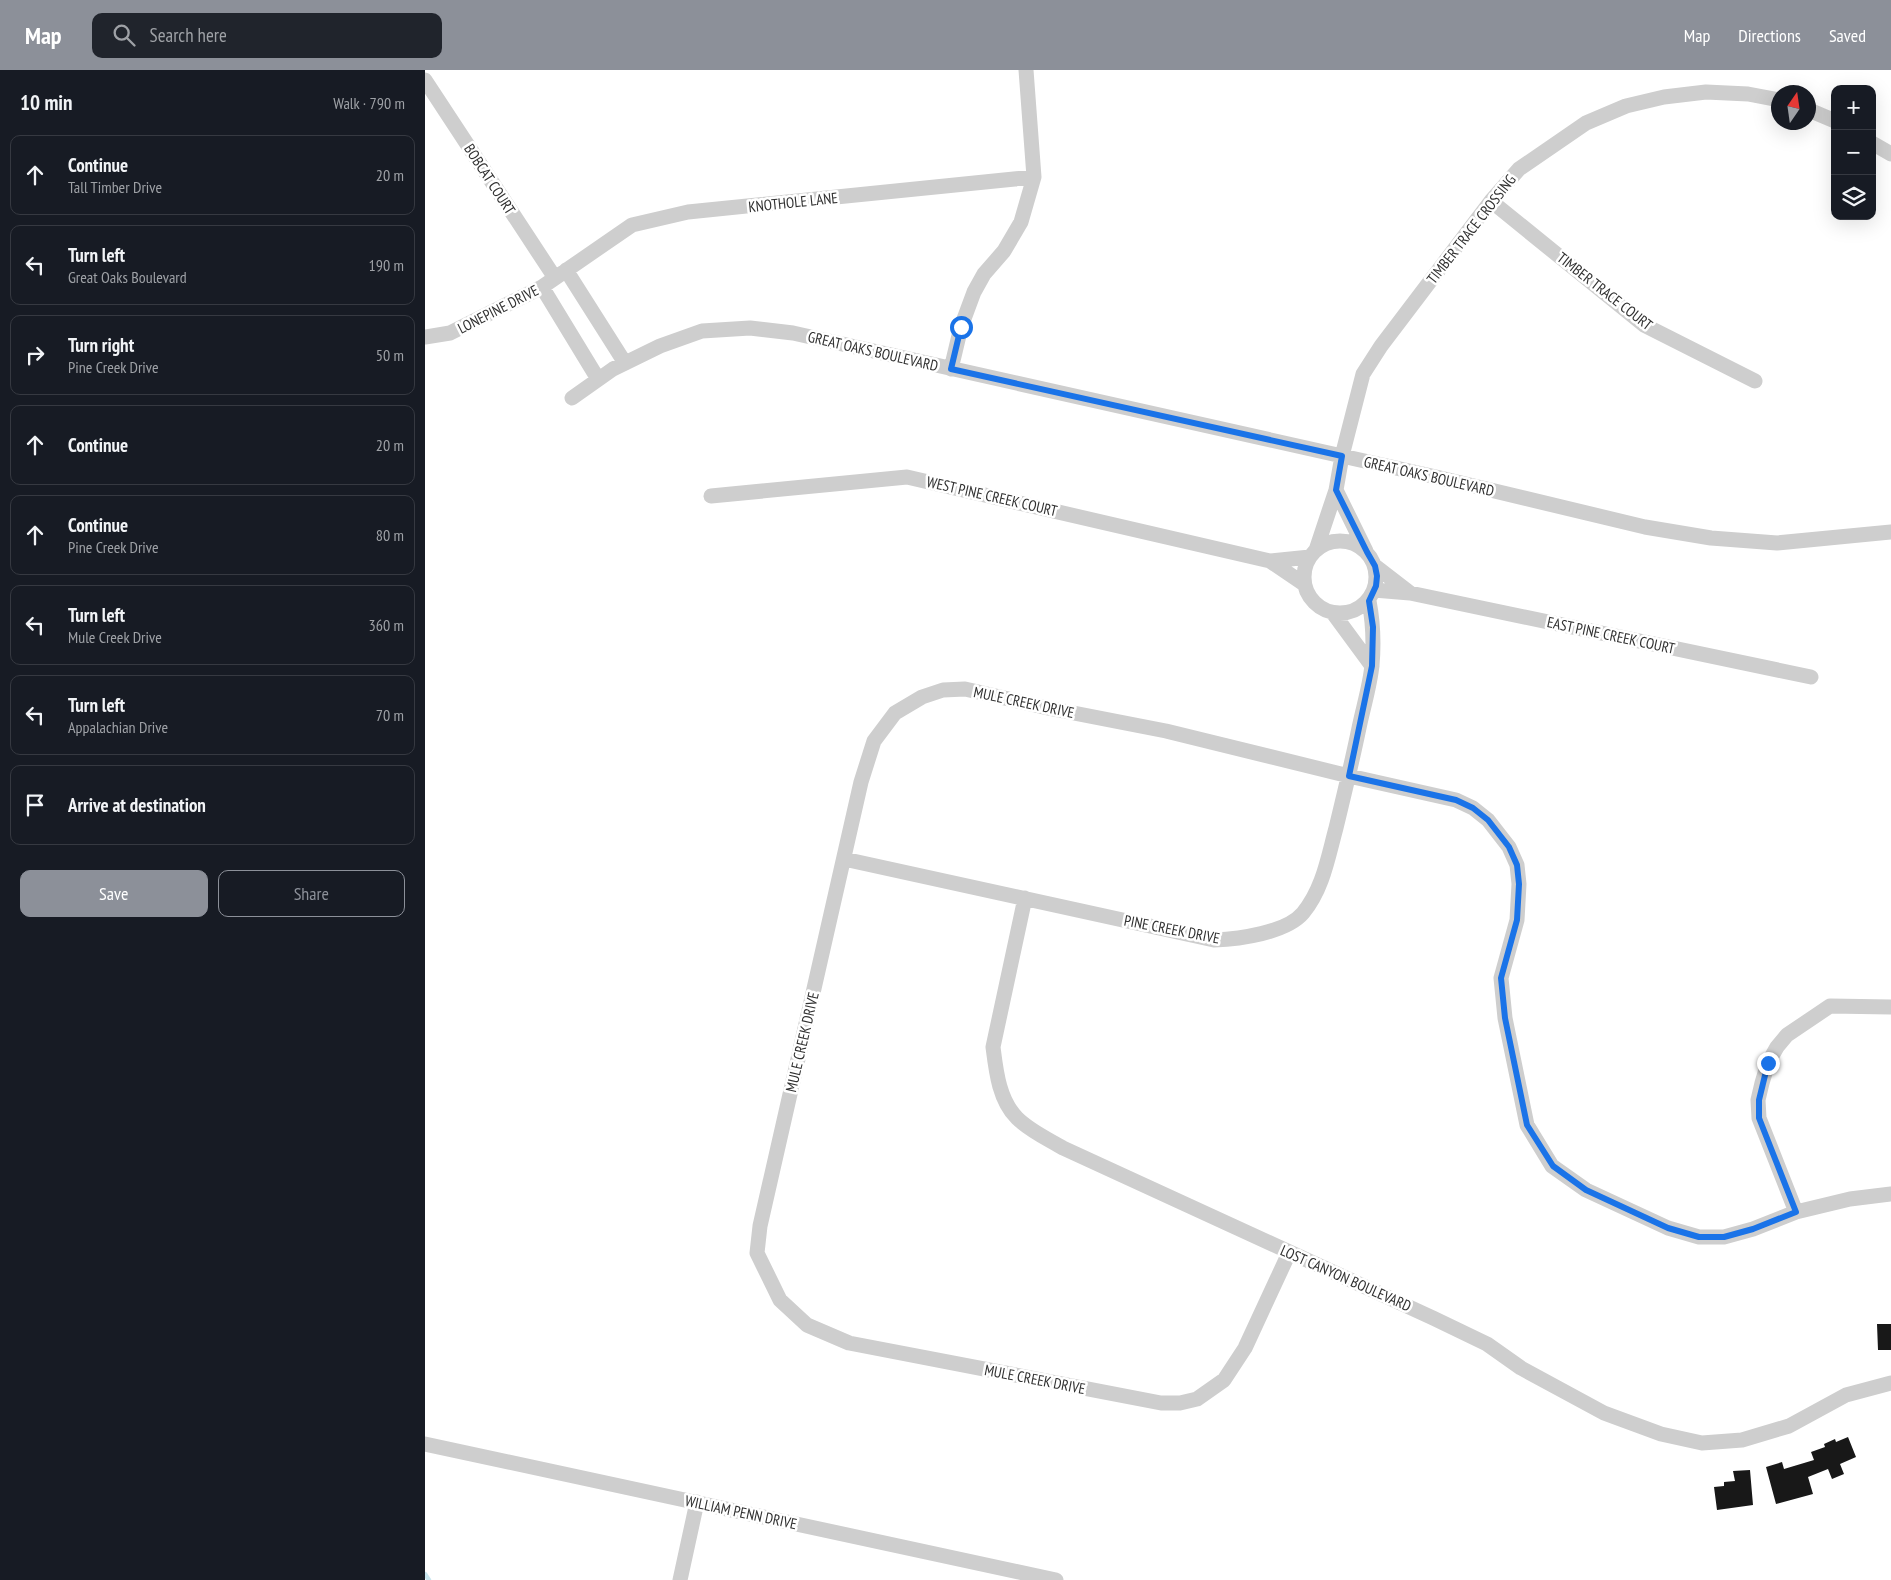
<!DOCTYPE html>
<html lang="en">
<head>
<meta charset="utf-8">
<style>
  body { margin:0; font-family:"PT Sans Narrow",sans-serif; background:#20242c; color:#f1f3f6 }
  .controls { position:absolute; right:15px; top:15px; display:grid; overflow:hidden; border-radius:10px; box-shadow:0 5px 20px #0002 }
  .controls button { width:45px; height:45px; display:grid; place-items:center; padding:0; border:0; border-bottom:1px solid #363941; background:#171b24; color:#f1f3f6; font:25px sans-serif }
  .compass { position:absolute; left:1346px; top:15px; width:45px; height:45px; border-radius:50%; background:#171b24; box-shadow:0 5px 20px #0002; rotate:13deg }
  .stop { position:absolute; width:15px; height:15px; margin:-11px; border:4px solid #1a73e8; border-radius:50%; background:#fff }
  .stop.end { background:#1a73e8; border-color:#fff; box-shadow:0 1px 5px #0008 }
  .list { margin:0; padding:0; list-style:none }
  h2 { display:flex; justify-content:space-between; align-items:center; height:65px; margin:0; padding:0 20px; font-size:21px }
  h2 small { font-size:16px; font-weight:400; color:#9ea1a6 }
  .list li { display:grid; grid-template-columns:32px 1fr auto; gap:15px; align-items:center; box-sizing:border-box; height:80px; margin:0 10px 10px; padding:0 10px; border:1px solid #363941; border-radius:10px }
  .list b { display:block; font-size:19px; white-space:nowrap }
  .list p { margin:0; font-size:16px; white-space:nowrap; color:#9ea1a6 }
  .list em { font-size:16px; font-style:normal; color:#9ea1a6 }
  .actions { display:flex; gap:10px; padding:15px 20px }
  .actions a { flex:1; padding:11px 0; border:1px solid #8c9099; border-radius:10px; text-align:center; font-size:18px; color:#8c9099 }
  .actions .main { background:#8c9099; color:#fff }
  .icon { flex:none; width:28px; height:28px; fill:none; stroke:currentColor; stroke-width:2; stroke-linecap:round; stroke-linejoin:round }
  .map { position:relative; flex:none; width:1466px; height:1510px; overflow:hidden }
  header { display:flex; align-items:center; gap:30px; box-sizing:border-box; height:70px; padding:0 25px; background:#8c9099; color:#fff }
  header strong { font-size:24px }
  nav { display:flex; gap:28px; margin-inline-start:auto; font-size:18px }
  .search { width:350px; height:45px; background:#20242c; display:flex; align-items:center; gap:12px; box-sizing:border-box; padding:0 18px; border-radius:10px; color:#9ea1a6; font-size:19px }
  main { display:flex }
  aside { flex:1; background:#171b24 }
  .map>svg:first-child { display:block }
</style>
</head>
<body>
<header>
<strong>Map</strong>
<div class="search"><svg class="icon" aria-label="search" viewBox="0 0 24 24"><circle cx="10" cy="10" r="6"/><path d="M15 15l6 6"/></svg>Search here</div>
<nav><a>Map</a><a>Directions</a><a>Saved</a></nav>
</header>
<main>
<aside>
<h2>10 min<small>Walk · 790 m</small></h2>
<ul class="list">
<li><svg class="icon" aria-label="ahead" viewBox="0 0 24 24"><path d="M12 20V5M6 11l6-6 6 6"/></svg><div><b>Continue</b><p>Tall Timber Drive</p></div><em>20 m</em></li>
<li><svg class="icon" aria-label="left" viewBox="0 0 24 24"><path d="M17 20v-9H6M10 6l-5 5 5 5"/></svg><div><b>Turn left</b><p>Great Oaks Boulevard</p></div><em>190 m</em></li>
<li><svg class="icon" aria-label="right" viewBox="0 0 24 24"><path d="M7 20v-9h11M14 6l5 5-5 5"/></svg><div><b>Turn right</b><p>Pine Creek Drive</p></div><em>50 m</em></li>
<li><svg class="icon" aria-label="ahead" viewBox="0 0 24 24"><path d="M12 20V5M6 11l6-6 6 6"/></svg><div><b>Continue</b></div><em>20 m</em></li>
<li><svg class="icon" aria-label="ahead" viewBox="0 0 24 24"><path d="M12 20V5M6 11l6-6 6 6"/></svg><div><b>Continue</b><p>Pine Creek Drive</p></div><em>80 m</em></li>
<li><svg class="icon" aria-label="left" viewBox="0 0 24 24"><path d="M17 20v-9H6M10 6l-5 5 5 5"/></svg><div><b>Turn left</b><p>Mule Creek Drive</p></div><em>360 m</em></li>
<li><svg class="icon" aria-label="left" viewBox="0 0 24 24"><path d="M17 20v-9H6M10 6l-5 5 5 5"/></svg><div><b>Turn left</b><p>Appalachian Drive</p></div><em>70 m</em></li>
<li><svg class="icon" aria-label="arrive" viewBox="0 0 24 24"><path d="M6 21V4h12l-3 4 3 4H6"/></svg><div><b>Arrive at destination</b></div></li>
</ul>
<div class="actions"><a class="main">Save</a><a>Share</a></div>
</aside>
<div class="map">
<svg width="1466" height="1510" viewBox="0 0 1466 1510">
  <rect width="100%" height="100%" fill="#fff"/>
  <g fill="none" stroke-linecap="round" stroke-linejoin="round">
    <path stroke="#c9e6ef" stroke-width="4.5" d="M0,1504L4,1510"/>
  </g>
  <path fill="#181818" d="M1452,1254H1466V1280H1453Z
    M1423,1367L1431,1387L1415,1394L1419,1404L1407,1409L1403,1399L1383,1407L1388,1424L1351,1434L1341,1397L1357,1392L1359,1399L1389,1390L1386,1382L1400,1377L1399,1374L1410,1369L1411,1372Z
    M1325,1400L1328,1435L1292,1440L1289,1417L1299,1416V1412L1310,1411L1308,1401Z"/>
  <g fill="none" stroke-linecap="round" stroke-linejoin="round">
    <path stroke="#cecece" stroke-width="15" d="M0,10L130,208
      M1384,40L1410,51
      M1447,73L1466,84
      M1066,131L1219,255L1330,311
      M141,200L200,293
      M117,217L173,309
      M0,267L25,263L117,217L207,155L263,142L609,107
      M526,299L536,257L549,222L559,204L579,181L596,152L609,107L601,0
      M147,328L188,299L235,276L277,261L325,258L368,263L1011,407L1220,457L1286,468L1352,473L1466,462
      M911,420L941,481
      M286,426L482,407L845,491L885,487
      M879 507a36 36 0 1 1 72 0a36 36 0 1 1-72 0Z
      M891,480L911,420L917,386L938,304L956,276L1066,131L1094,99L1161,53L1201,36L1239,27L1281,22L1323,24L1354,30
      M845,491L879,514
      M950,496L985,523
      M949,520L985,523L1386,607
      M908,543L947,596
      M419,789L789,870C814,869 861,863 878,843C898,819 903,787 911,758C919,725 927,692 934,658C938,638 945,616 947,595C949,573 948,552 944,531
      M600,828L568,977C571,1001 574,1030 592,1048C605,1061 623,1069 638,1078L1008,1248L1062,1274L1096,1298L1179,1343L1236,1364L1277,1373L1317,1370L1364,1356L1421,1325L1466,1313
      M1371,1142L1334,1048L1333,1030L1337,1013L1343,993L1352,977L1362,965L1405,936L1466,937
      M864,1183L820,1278L799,1310L772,1329L755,1333H736L424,1273L382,1255L355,1230L332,1183L335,1156L436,712L449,671L470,643L497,627L518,620L540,619L623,638L741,661L924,706L1031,730L1048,738L1063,750L1084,777L1092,795L1094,814L1092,850L1076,908L1080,948L1102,1055L1127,1096L1161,1120L1243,1158L1274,1167H1299L1328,1159L1371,1142L1425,1129L1466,1124
      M0,1374L631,1510
      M255,1510L272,1432"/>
  </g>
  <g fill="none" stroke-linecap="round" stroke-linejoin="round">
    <path stroke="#1a73e8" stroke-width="6" d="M536,257L526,299L917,386L911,420L942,482L950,496L952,506L951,516L944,531L948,557L947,596L924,706L1031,730L1048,738L1063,750L1084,777L1092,795L1094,814L1092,850L1076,908L1080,948L1102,1055L1128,1096L1161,1120L1243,1158L1274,1167H1299L1328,1159L1371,1142L1334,1048V1030L1343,993"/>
  </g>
  <g text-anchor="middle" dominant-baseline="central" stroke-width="5" stroke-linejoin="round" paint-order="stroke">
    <g font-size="15" fill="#313131" stroke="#fff">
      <text transform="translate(65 109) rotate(57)">BOBCAT COURT</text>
      <text transform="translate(368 132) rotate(-6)">KNOTHOLE LANE</text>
      <text transform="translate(1046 159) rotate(-52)">TIMBER TRACE CROSSING</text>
      <text transform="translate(1180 221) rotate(38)">TIMBER TRACE COURT</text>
      <text transform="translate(73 239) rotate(-27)">LONEPINE DRIVE</text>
      <text transform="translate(448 281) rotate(13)">GREAT OAKS BOULEVARD</text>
      <text transform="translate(1004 406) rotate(13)">GREAT OAKS BOULEVARD</text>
      <text transform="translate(567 426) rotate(13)">WEST PINE CREEK COURT</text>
      <text transform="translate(1186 565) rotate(12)">EAST PINE CREEK COURT</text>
      <text transform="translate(599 632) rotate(12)">MULE CREEK DRIVE</text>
      <text transform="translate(747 859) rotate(11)">PINE CREEK DRIVE</text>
      <text transform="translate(377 972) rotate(-77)">MULE CREEK DRIVE</text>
      <text transform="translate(921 1208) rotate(24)">LOST CANYON BOULEVARD</text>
      <text transform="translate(610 1309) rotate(11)">MULE CREEK DRIVE</text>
      <text transform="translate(316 1442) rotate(12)">WILLIAM PENN DRIVE</text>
    </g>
  </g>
</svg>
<div class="controls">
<button>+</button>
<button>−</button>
<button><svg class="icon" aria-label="layers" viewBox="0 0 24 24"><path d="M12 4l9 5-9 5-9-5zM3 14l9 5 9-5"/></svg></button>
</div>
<svg class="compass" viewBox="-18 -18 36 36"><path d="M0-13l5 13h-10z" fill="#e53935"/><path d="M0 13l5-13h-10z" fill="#9ea1a6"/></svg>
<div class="stop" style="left:536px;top:257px"></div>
<div class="stop end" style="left:1343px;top:993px"></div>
</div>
</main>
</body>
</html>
